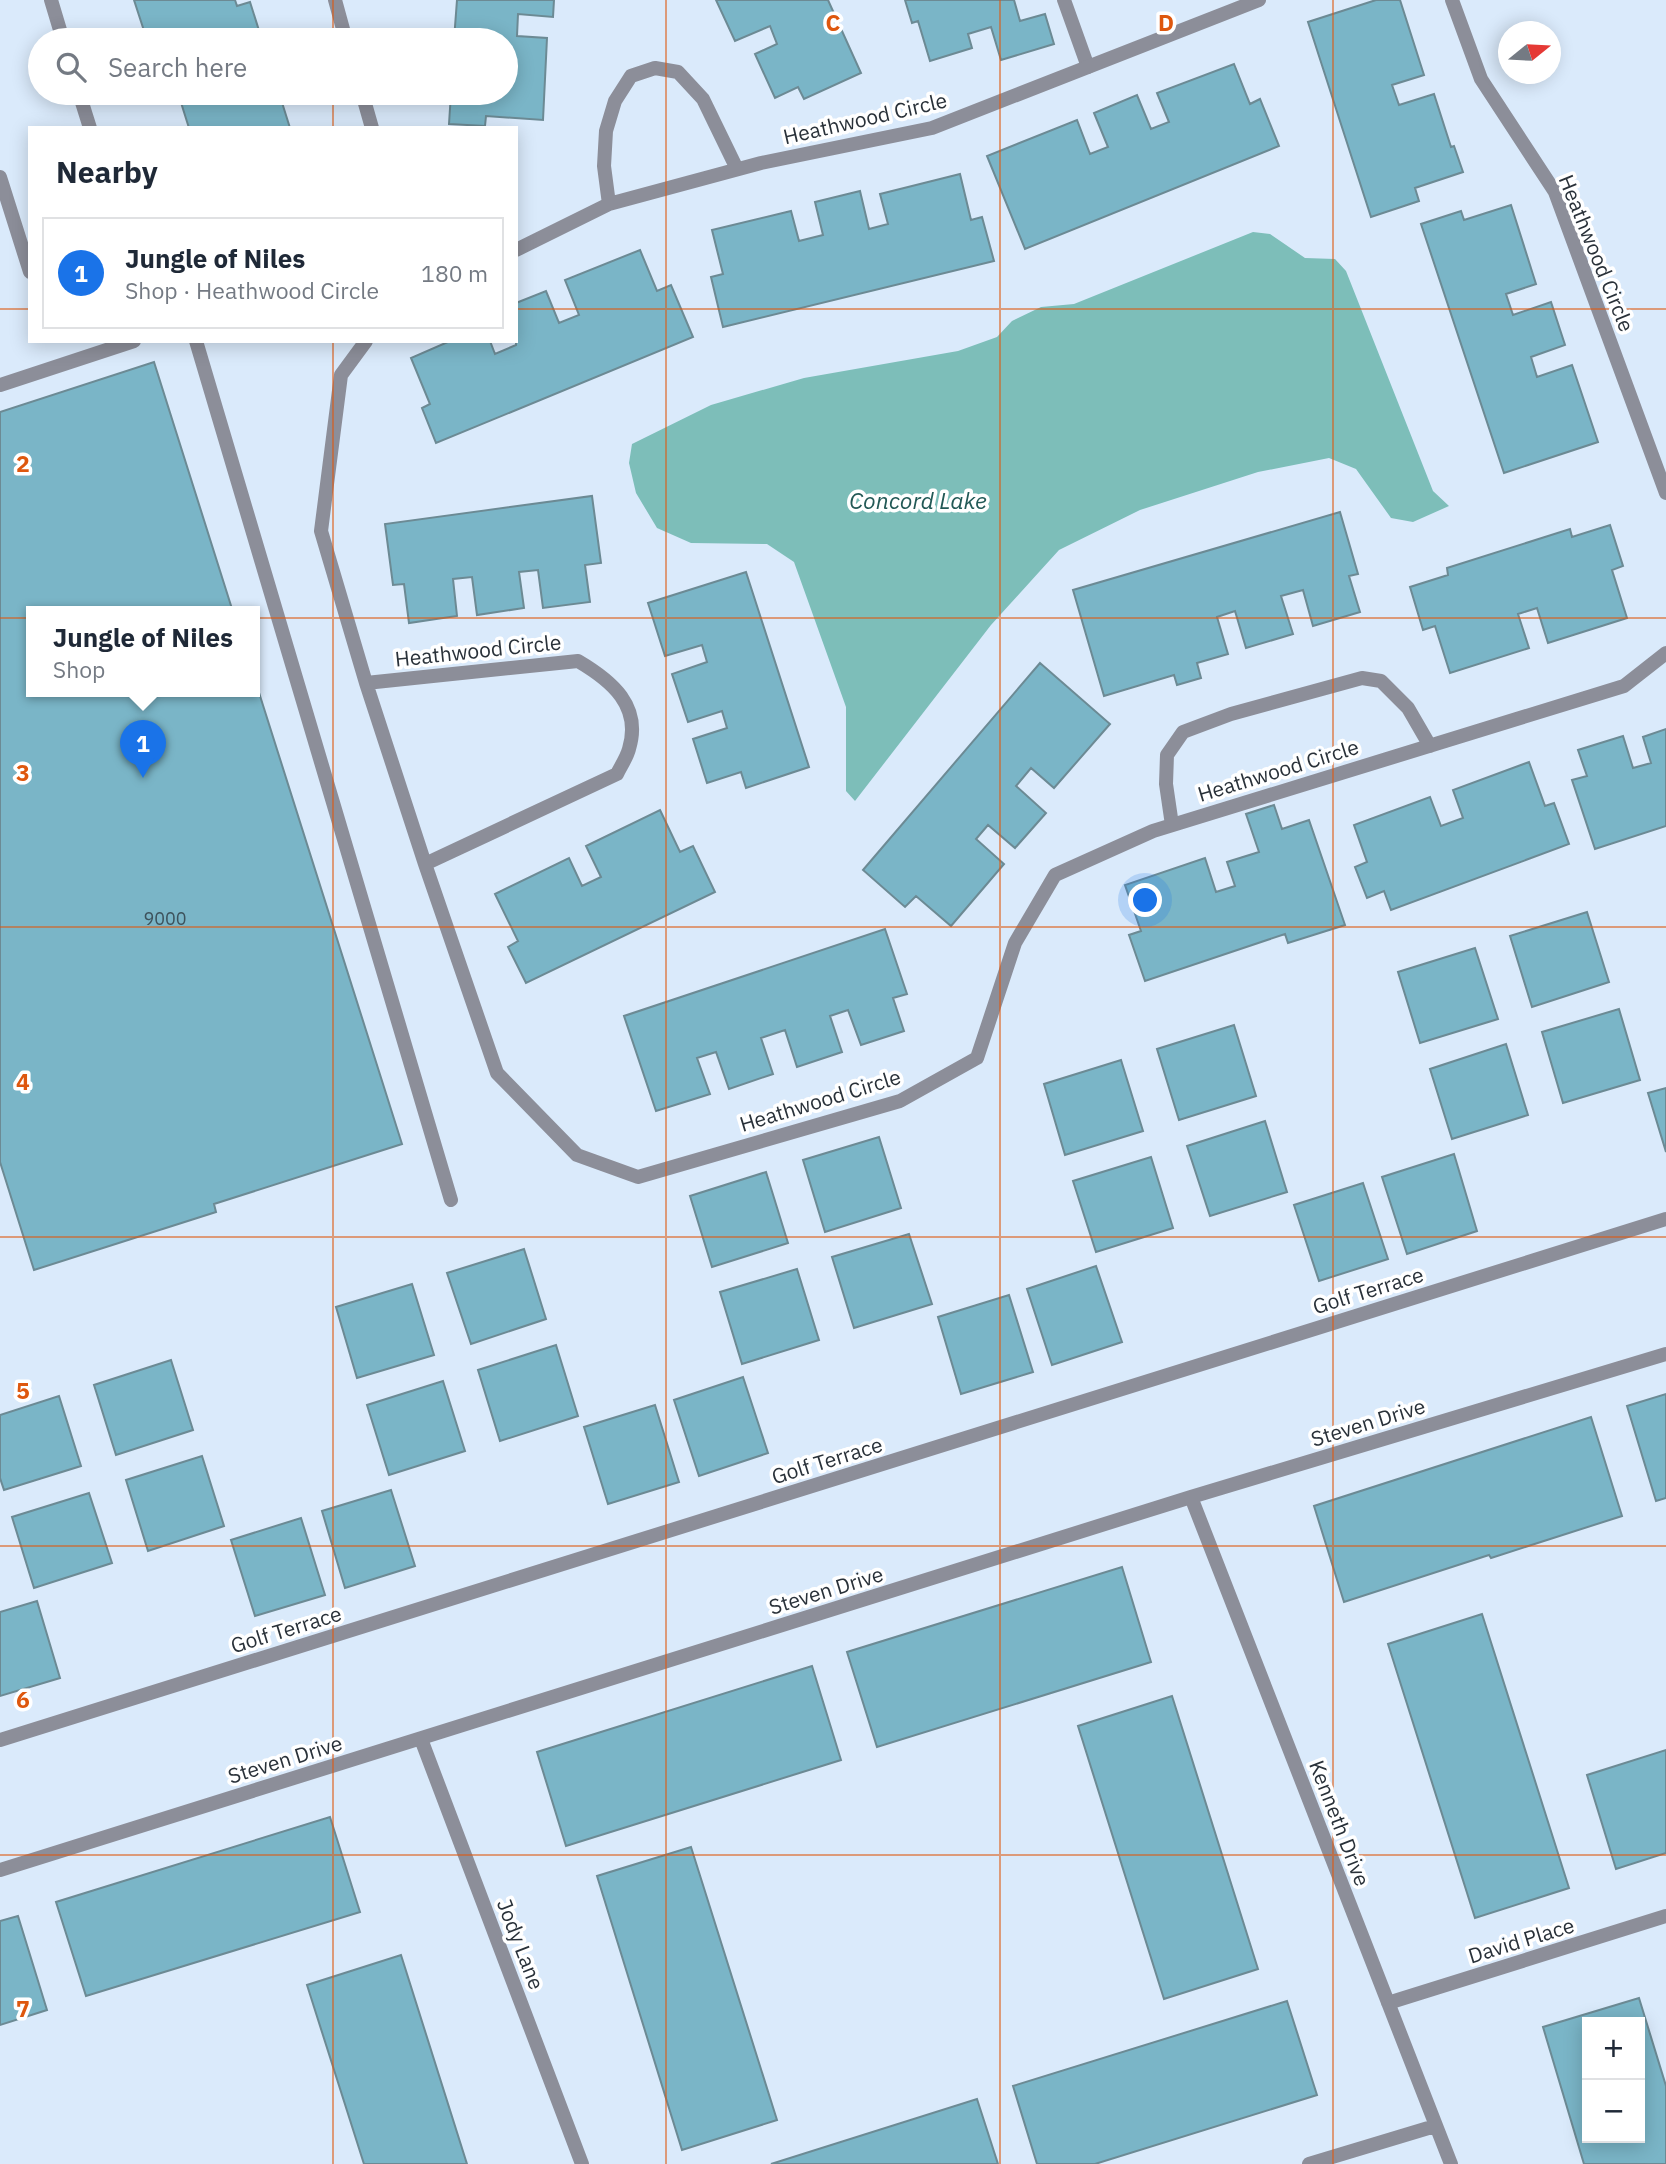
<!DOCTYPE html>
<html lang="en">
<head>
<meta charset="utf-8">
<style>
  body { margin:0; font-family:"IBM Plex Sans",sans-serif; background:#f6f6f7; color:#1f2937 }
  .controls { position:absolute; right:21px; bottom:21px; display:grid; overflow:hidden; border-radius:0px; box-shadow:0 4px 18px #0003 }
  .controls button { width:63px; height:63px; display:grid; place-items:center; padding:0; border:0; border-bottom:2px solid #e0e1e3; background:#fff; color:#1f2937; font:35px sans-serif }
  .compass { position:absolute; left:1498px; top:21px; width:63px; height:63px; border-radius:50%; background:#fff; box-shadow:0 4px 18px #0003; rotate:72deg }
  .you { position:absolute; left:1146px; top:901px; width:24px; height:24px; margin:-18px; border:5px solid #fff; border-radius:50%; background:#1a73e8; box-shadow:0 0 0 10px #1a73e833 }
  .badge { display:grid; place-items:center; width:46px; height:46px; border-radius:50%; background:#1a73e8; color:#fff; font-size:23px; font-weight:700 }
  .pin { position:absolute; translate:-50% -58px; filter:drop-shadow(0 2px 4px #0008) }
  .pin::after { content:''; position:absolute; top:37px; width:24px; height:21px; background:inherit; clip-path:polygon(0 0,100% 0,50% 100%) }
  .popup { position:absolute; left:26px; top:606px; width:234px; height:91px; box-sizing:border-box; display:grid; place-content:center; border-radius:0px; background:#fff; filter:drop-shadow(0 2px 5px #0005); font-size:23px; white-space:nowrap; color:#747a83 }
  .popup b { font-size:26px; color:#1f2937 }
  .popup::after { content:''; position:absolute; left:50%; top:100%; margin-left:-14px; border:14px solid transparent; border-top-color:#fff }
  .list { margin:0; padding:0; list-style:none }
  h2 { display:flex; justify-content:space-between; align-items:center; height:91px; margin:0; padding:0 28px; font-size:30px }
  h2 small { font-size:23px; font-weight:400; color:#747a83 }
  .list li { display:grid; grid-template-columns:46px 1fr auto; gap:21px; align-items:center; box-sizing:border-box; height:112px; margin:0 14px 14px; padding:0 14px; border:2px solid #e0e1e3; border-radius:0px }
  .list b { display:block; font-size:26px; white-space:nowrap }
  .list p { margin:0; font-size:23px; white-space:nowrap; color:#747a83 }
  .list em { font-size:23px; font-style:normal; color:#747a83 }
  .icon { flex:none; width:38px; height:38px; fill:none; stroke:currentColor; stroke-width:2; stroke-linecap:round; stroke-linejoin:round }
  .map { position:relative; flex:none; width:1666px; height:2164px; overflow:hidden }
  .search { position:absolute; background:#fff; box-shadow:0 4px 18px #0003; left:28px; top:28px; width:490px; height:77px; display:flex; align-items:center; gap:18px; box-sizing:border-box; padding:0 24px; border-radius:38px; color:#747a83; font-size:26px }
  .panel { position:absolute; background:#fff; box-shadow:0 4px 18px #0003; left:28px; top:126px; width:490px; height:217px; border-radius:0px }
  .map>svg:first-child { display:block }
</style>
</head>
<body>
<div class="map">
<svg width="1666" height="2164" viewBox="0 0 1666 2164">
  <rect width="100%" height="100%" fill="#daeafb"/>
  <path fill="#7dbeb9" d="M1253,232L1270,234L1305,258L1335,259L1346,271L1433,491L1449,506L1413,522L1391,518L1356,469L1329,458L1258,472L1140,510L1059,550L991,625L855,801L846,791V707L794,562L767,544L691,543L657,528L636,493L629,463L632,444L711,405L804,378L958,351L997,337L1012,321L1041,307L1074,304Z"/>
  <path fill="#7ab5c7" stroke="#6c8a94" stroke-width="2" fill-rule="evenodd" d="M134,0H235L237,6L250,2L262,40H147Z
    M457,0H554L553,17L518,14L517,36L547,38L543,120L486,116L485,126L449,124L451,93H506V40H454Z
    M716,0H828L861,73L804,99L798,87L775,98L755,54L777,44L770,26L735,41Z
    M905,0H1014L1020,21L1045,14L1054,44L1001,60L991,27L968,34L972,48L930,61L918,21L912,23Z
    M1376,0H1400L1424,75L1392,85L1399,105L1434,94L1451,147L1454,146L1463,172L1415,188L1419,201L1371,217L1308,22Z
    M1234,64L1250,104L1260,99L1279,146L1025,249L987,156L1077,120L1090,154L1108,147L1094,113L1137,95L1151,129L1169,122L1157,93Z
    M178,93H279L290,128H189Z
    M960,174L971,220L982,217L994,261L723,327L711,277L723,274L712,230L791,211L799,241L823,235L815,202L860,191L869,229L888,224L880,194Z
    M1511,205L1536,284L1506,294L1513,315L1551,302L1565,345L1531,357L1537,377L1572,365L1598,442L1504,473L1421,224L1461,211L1464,220Z
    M640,250L657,291L671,285L693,337L436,443L422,408L430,404L411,358L450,341H490L495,354L516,345V303L546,291L559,323L579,315L565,280Z
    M154,362L233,612H31V692H255V680L402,1144L214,1204L216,1212L34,1270L0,1162V412Z
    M592,496L601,563L585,565L590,602L543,608L538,570L519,572L524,608L477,615L472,577L453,579L457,616L409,623L404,584L393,585L385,524Z
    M1340,512L1358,574L1349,576L1360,612L1313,626L1303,590L1281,596L1293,634L1246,648L1235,611L1217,617L1228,654L1197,663L1201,678L1177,685L1174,675L1104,696L1073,590Z
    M1610,525L1623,566L1612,570L1627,618L1548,643L1537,608L1518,614L1529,648L1450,673L1435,626L1423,630L1410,587L1448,575L1447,568L1570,529L1572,537Z
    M746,572L809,767L746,788L741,772L707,783L693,739L727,728L722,711L688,722L672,674L707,662L702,645L665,656L648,603Z
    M1040,663L1110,724L1054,788L1031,768L1016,786L1046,813L1015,848L988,825L976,839L1004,864L951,926L916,896L905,907L863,870Z
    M1666,729V826L1595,849L1572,780L1587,776L1578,750L1623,736L1633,768L1651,763L1643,737Z
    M1529,762L1545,806L1554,803L1569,844L1391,910L1384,891L1367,898L1355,867L1367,862L1354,825L1430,797L1441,826L1463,818L1453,790Z
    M1274,805L1282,829L1309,820L1345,925L1288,943L1285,934L1145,981L1129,935L1141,931L1125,885L1205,858L1216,892L1235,886L1227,862L1259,852L1246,814Z
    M660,810L680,852L693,846L715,892L526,983L508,947L518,941L495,894L569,858L582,886L601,877L586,846Z
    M1587,912L1609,982L1532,1007L1510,936Z
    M885,929L907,994L893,998L904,1031L861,1045L848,1010L830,1016L842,1052L797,1067L785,1030L761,1038L773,1074L729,1089L716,1052L697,1058L710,1094L656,1111L624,1016Z
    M1475,948L1498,1019L1420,1043L1398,972Z
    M1619,1009L1640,1080L1563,1103L1542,1032Z
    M1234,1025L1256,1096L1179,1120L1157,1049Z
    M1506,1044L1528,1115L1452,1139L1430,1069Z
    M1121,1060L1143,1131L1065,1155L1044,1084Z
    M1666,1088V1152L1648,1093Z
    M1265,1121L1287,1192L1210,1216L1187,1146Z
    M879,1137L901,1208L825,1232L803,1160Z
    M1454,1154L1477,1231L1407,1254L1382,1177Z
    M1151,1157L1173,1228L1096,1252L1073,1181Z
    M766,1172L788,1243L712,1267L690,1196Z
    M1363,1183L1388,1259L1319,1281L1294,1205Z
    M909,1234L932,1304L854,1328L832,1257Z
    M524,1249L546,1319L471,1344L447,1273Z
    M1096,1266L1122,1342L1052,1365L1027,1289Z
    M797,1269L819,1340L742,1364L720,1292Z
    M412,1284L434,1355L357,1378L336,1307Z
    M1009,1295L1033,1372L961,1394L938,1317Z
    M556,1345L578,1416L500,1441L478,1370Z
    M171,1360L193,1430L116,1455L94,1385Z
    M743,1377L768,1453L699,1476L674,1400Z
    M443,1381L465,1451L389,1475L367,1405Z
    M1666,1394V1498L1656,1501L1627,1406Z
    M59,1396L81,1466L4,1490L0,1478V1415Z
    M655,1405L679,1482L608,1504L584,1427Z
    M1591,1417L1622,1516L1491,1558L1489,1555L1344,1602L1314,1506Z
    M202,1456L224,1526L148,1551L126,1480Z
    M391,1490L415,1566L345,1588L322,1511Z
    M89,1493L112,1563L34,1588L12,1517Z
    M301,1518L325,1595L255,1616L231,1540Z
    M1122,1567L1151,1662L877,1747L847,1652Z
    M37,1601L60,1678L0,1696V1612Z
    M1482,1614L1569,1888L1475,1918L1388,1644Z
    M812,1666L841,1760L566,1846L537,1752Z
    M1172,1696L1258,1969L1164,1999L1078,1726Z
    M1666,1750V1853L1616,1869L1587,1775Z
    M330,1817L360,1912L86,1996L56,1902Z
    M691,1847L777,2120L682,2150L597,1876Z
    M18,1916L47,2010L0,2025V1921Z
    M401,1955L467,2164H364L307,1985Z
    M1639,1998L1666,2086V2164H1584L1543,2027ZM1587,2022H1640V2138H1587Z
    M1287,2001L1317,2095L1095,2164H1037L1013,2086Z
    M977,2099L998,2164H771Z"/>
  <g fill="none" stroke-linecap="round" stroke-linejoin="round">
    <path stroke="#8c8e99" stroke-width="14" d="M51,0L63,40
      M1064,0L1088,67
      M79,93L90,128
      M196,341L451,1200
      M0,385L134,341"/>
    <path stroke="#8c8e99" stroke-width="14" d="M335,0L346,40
      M1452,0L1481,79L1555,192L1666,493
      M362,93L372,128
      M0,177L30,272
      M609,204L604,166L606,131L615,101L631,76L655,68L678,72L703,99L737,169
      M516,250L609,204L761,163L932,128L1259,0
      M366,341L341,375L321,531L366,683L425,864L497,1073L577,1155L638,1177L900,1101L977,1058L1015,943L1055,875L1153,831L1624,686L1666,653
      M366,683L578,661C612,681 642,706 629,749C627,757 621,766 617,774L425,864
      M1172,825L1166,784L1167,755L1183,732L1231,714L1362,678L1381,681L1408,708L1430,746
      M1191,1497L1451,2164
      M421,1739L582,2164
      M0,1740L1666,1219
      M0,1870L1191,1497L1666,1354
      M1388,2003L1666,1916
      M1309,2164L1435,2126"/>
  </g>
  <path fill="none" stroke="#de570e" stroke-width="2" stroke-opacity="0.55" d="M333,0V40M666,0V2164M1000,0V2164M1333,0V2164M333,93V128M0,309H30M516,309H1666M333,341V2164M0,618H1666M0,927H1666M0,1237H1666M0,1546H1666M0,1855H1666"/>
  <g text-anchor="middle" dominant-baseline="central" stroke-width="7" stroke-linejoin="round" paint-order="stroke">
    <g font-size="18" fill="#3d525c">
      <text x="165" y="918">9000</text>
    </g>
    <g font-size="21" fill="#293139" stroke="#fff">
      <text transform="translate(865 118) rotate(-13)">Heathwood Circle</text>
      <text transform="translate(1597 253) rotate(68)">Heathwood Circle</text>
      <text transform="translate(478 650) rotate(-6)">Heathwood Circle</text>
      <text transform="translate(1278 770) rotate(-17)">Heathwood Circle</text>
      <text transform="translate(820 1100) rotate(-17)">Heathwood Circle</text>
      <text transform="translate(1368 1290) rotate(-17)">Golf Terrace</text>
      <text transform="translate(1368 1422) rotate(-17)">Steven Drive</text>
      <text transform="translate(827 1460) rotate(-17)">Golf Terrace</text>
      <text transform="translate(826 1590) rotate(-17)">Steven Drive</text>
      <text transform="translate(286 1629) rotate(-17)">Golf Terrace</text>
      <text transform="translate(285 1759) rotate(-17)">Steven Drive</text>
      <text transform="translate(1340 1823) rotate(69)">Kenneth Drive</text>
      <text transform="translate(1521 1940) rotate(-17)">David Place</text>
      <text transform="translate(521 1944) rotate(69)">Jody Lane</text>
    </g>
    <g font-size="23" font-style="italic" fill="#225956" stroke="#fff">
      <text x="918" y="500">Concord Lake</text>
    </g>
  </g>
  <g font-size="23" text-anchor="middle" font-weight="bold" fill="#de570e" stroke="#fff" stroke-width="7" stroke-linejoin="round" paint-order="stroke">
    <text x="833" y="31">C</text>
    <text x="1166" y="31">D</text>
    <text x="23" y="472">2</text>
    <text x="23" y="781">3</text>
    <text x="23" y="1090">4</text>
    <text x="23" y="1399">5</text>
    <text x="23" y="1708">6</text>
    <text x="23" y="2017">7</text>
  </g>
</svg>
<div class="controls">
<button>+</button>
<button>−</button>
</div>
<svg class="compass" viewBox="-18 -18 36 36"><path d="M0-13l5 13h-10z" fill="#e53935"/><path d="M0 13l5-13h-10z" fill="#747a83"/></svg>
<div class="you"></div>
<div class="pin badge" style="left:143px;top:778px">1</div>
<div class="popup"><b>Jungle of Niles</b>Shop</div>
<div class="search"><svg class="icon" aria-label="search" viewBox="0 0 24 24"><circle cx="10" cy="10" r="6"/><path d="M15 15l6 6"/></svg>Search here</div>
<section class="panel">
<h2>Nearby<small></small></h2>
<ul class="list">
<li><span class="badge">1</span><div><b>Jungle of Niles</b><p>Shop · Heathwood Circle</p></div><em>180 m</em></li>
</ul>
</section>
</div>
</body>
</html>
